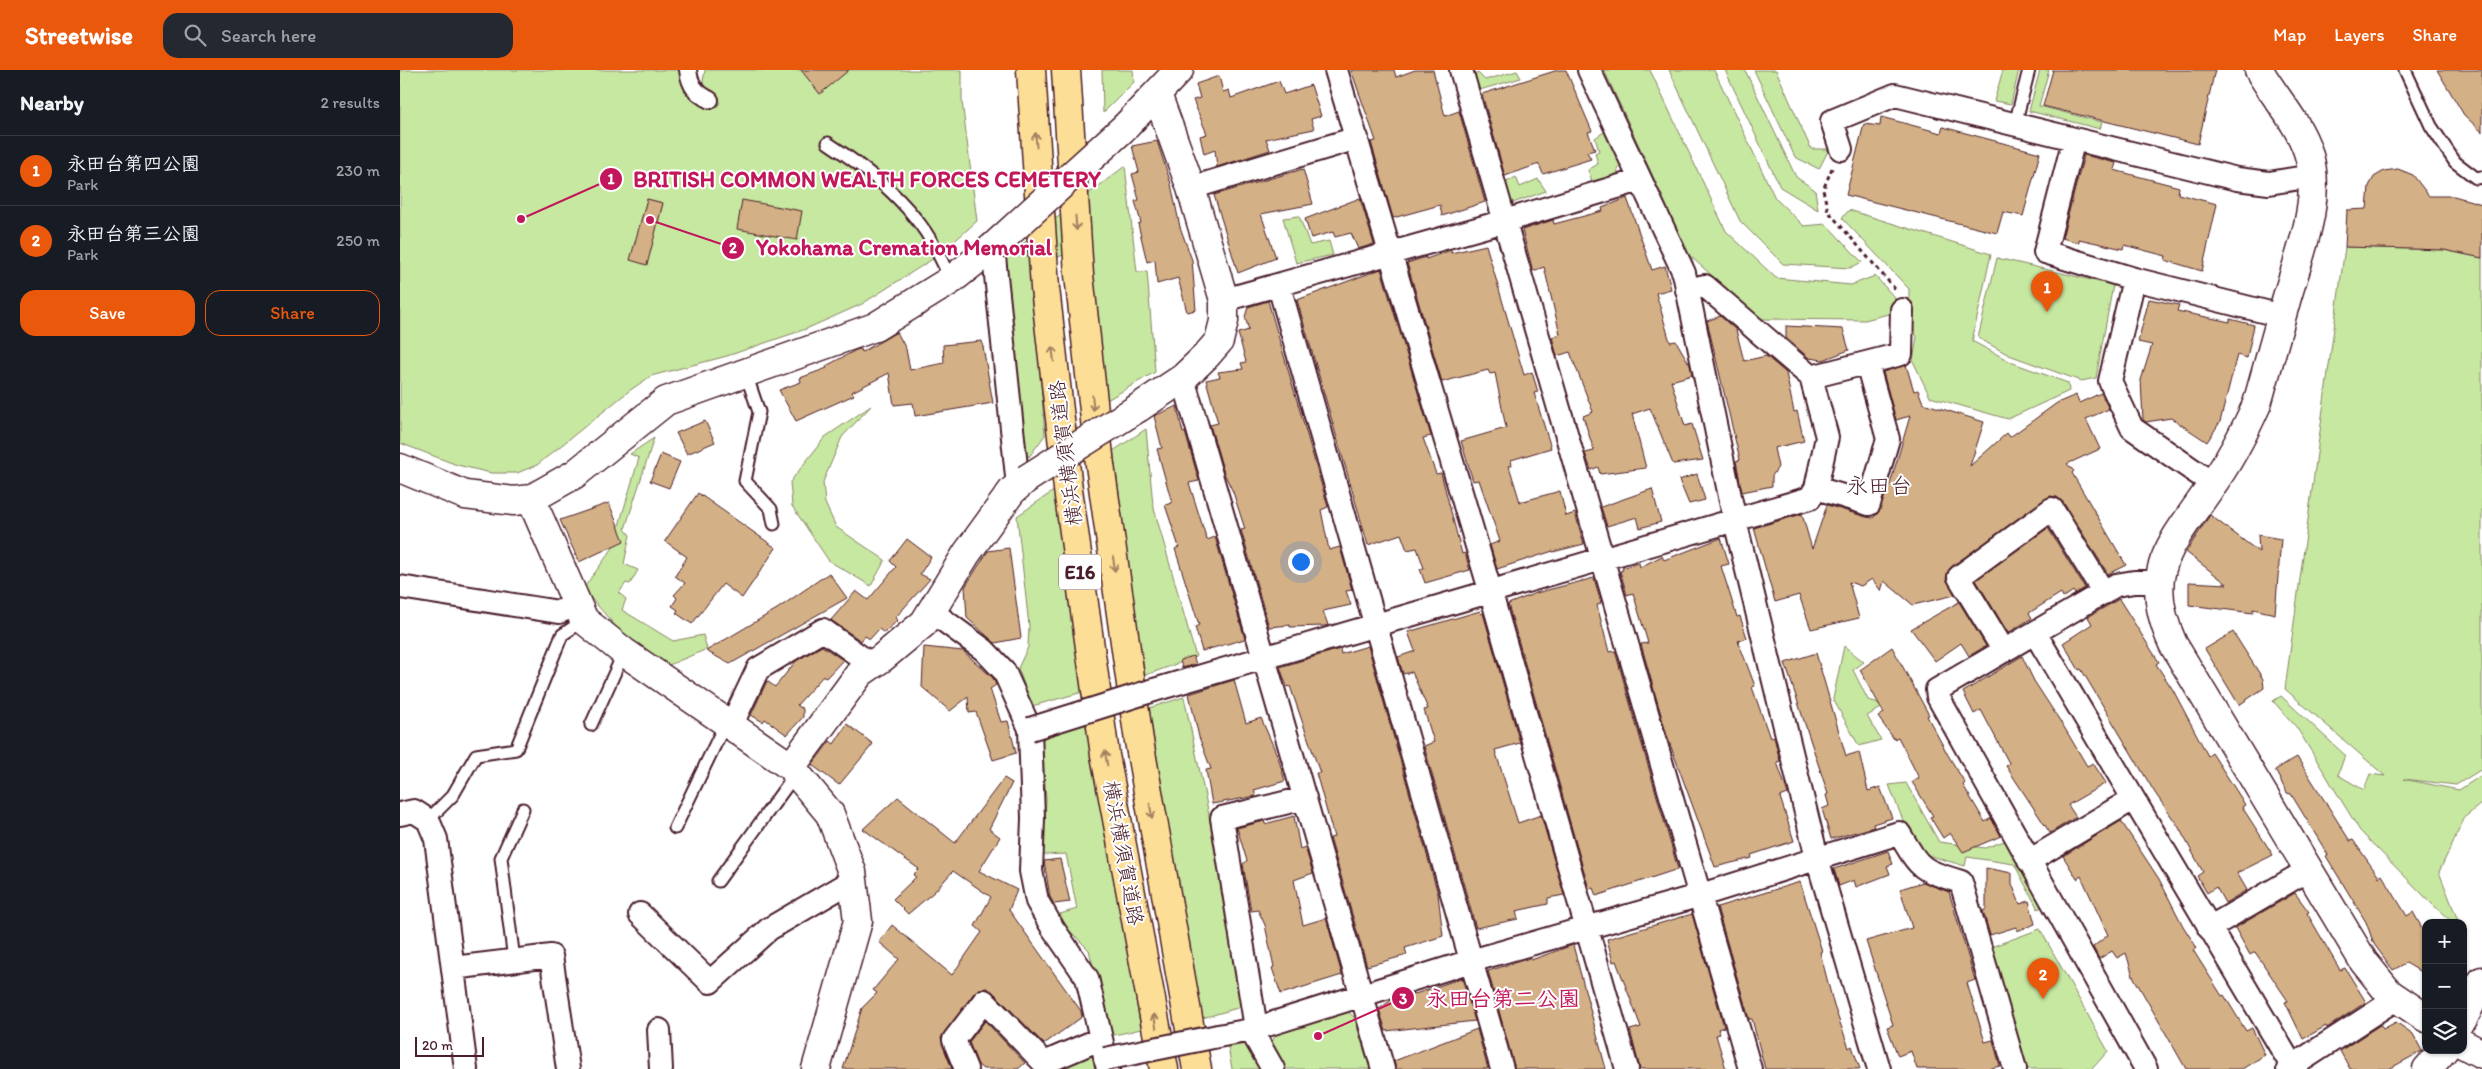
<!DOCTYPE html>
<html lang="en">
<head>
<meta charset="utf-8">
<style>
  body { margin:0; font-family:Itim,"Klee One",sans-serif; background:#242831; color:#f1f3f6 }
  .controls { position:absolute; right:15px; bottom:15px; display:grid; overflow:hidden; border-radius:10px; box-shadow:0 1px 4px #0004 }
  .controls button { width:45px; height:45px; display:grid; place-items:center; padding:0; border:0; border-bottom:1px solid #363941; background:#171b24; color:#f1f3f6; font:25px sans-serif }
  .scale { position:absolute; left:15px; bottom:12px; width:69px; box-sizing:border-box; padding-left:5px; border:2px solid #4a1f2b; border-top:0; font-size:14px; line-height:18px; white-space:nowrap; color:#4a1f2b; -webkit-text-stroke:4px #fff; paint-order:stroke }
  .you { position:absolute; left:900px; top:491px; width:18px; height:18px; margin:-12px; border:4px solid #fff; border-radius:50%; background:#1a73e8; box-shadow:0 0 0 8px #1a73e833 }
  .badge { display:grid; place-items:center; width:32px; height:32px; border-radius:50%; background:#ea580c; color:#fff; font-size:16px; font-weight:700 }
  .pin { position:absolute; translate:-50% -41px; filter:drop-shadow(0 1px 2px #0008) }
  .pin::after { content:''; position:absolute; top:26px; width:18px; height:15px; background:inherit; clip-path:polygon(0 0,100% 0,50% 100%) }
  .list { margin:0; padding:0; list-style:none }
  h2 { display:flex; justify-content:space-between; align-items:center; height:65px; margin:0; padding:0 20px; font-size:21px }
  h2 small { font-size:16px; font-weight:400; color:#9ea1a6 }
  .list li { display:grid; grid-template-columns:32px 1fr auto; gap:15px; align-items:center; box-sizing:border-box; height:70px; padding:0 20px; border-top:1px solid #363941 }
  .list b { display:block; font-size:19px; white-space:nowrap }
  .list p { margin:0; font-size:16px; white-space:nowrap; color:#9ea1a6 }
  .list em { font-size:16px; font-style:normal; color:#9ea1a6 }
  .actions { display:flex; gap:10px; padding:15px 20px }
  .actions a { flex:1; padding:11px 0; border:1px solid #ea580c; border-radius:15px; text-align:center; font-size:18px; color:#ea580c }
  .actions .main { background:#ea580c; color:#fff }
  .icon { flex:none; width:28px; height:28px; fill:none; stroke:currentColor; stroke-width:2; stroke-linecap:round; stroke-linejoin:round }
  .map { position:relative; flex:none; width:2082px; height:999px; overflow:hidden }
  header { display:flex; align-items:center; gap:30px; box-sizing:border-box; height:70px; padding:0 25px; background:#ea580c; color:#fff }
  header strong { font-size:24px }
  nav { display:flex; gap:28px; margin-inline-start:auto; font-size:18px }
  .search { width:350px; height:45px; background:#242831; display:flex; align-items:center; gap:12px; box-sizing:border-box; padding:0 18px; border-radius:15px; color:#9ea1a6; font-size:19px }
  main { display:flex }
  aside { flex:1; background:#171b24 }
  .map>svg:first-child { display:block }
</style>
</head>
<body>
<header>
<strong>Streetwise</strong>
<div class="search"><svg class="icon" aria-label="search" viewBox="0 0 24 24"><circle cx="10" cy="10" r="6"/><path d="M15 15l6 6"/></svg>Search here</div>
<nav><a>Map</a><a>Layers</a><a>Share</a></nav>
</header>
<main>
<aside>
<h2>Nearby<small>2 results</small></h2>
<ul class="list">
<li><span class="badge">1</span><div><b>永田台第四公園</b><p>Park</p></div><em>230 m</em></li>
<li><span class="badge">2</span><div><b>永田台第三公園</b><p>Park</p></div><em>250 m</em></li>
</ul>
<div class="actions"><a class="main">Save</a><a>Share</a></div>
</aside>
<div class="map">
<svg width="2082" height="999" viewBox="0 0 2082 999">
  <rect width="100%" height="100%" fill="#fff"/>
  <filter id="ink" filterUnits="userSpaceOnUse"><feTurbulence type="fractalNoise" baseFrequency=".02" numOctaves="2"/><feDisplacementMap in="SourceGraphic" scale="10" xChannelSelector="R" yChannelSelector="G"/><feConvolveMatrix kernelMatrix="1 2 1 2 8 2 1 2 1" color-interpolation-filters="sRGB"/></filter>
  <g filter="url(#ink)">
    <path fill="#c7e8a1" stroke="#888466" fill-rule="evenodd" d="M0,0H282L302,17L305,0H562V31L577,151L539,185L462,234L406,259L327,286L251,306L229,321L137,395L117,403H91L57,395L0,373ZM247,129L263,133L255,163L239,158Z
      M702,0H733L734,12L703,43Z
      M1204,0H1250L1326,161L1376,208L1451,215L1475,206L1495,228L1496,242L1465,250L1360,249L1289,185Z
      M1269,0H1314L1375,128L1404,156L1426,154L1462,192L1450,198L1383,194L1340,151Z
      M1325,0H1345L1396,107L1415,120L1418,140L1380,117Z
      M1354,0H1376L1411,79H1429L1419,99L1395,87Z
      M1603,0H1619L1611,34L1594,31Z
      M1640,0H1649L1639,36L1702,52L1700,59L1629,41Z
      M1117,1L1121,8L1076,21L1070,8L1078,3L1085,10Z
      M1204,62L1220,95L1216,106L1192,111L1188,100L1198,94L1195,83L1199,81L1195,68Z
      M725,96L737,202L747,201L755,302L707,330L685,175L632,199L645,365L629,387L622,377L600,191Z
      M1116,107L1120,117L1138,109L1146,121L1113,133L1103,114Z
      M1449,140L1591,184L1572,271L1613,293L1668,313L1669,321L1608,349L1530,327L1513,291L1517,266L1509,259V219L1442,148Z
      M899,146L910,175L929,171L933,185L896,193L883,148Z
      M1945,177L2044,180L2082,188V699L2056,715L2003,709L2059,720L2082,705V733L2065,747L2039,802L2059,853H2053L2032,834L1960,761L1897,658L1873,631L1881,626L1945,685L1938,705L1964,720L1970,704L1985,706L1885,619Z
      M1597,188L1713,215L1696,308L1681,311L1609,285L1578,268Z
      M471,336L442,367L423,412L425,433L436,457L485,490L471,516L429,491L392,436L390,412L425,367Z
      M746,359L753,435L796,587L743,606L713,381Z
      M254,368L225,459L230,465L224,494L238,500L230,514L226,513L219,523L226,529L222,540L273,571L303,565L307,579L269,595L226,568L183,519L212,479L239,388L230,384Z
      M655,420L690,620L632,636L618,598L628,577L629,556L617,446Z
      M1444,576L1464,592L1453,600L1468,630L1476,632L1483,637L1467,646L1481,670L1459,676L1433,629Z
      M784,627L808,740L841,937L799,949L749,638Z
      M689,652L741,959L710,966L689,880L667,858L660,844L677,839L666,784L642,785L646,730L642,669Z
      M1506,713L1539,772L1585,778L1610,769L1647,834L1638,839L1614,794L1567,787L1565,796L1524,784L1504,753L1489,715Z
      M1640,859L1708,981L1692,999H1628L1591,877Z
      M946,940L954,947L970,999H886L871,974L879,958Z
      M846,974L859,999H832L828,977Z
      M696,978L700,999H646Z"/>
    <path fill="#d3b085" stroke="#4a1f2b" d="M401,0H449L420,24Z
      M951,0H994L996,7L1015,0H1033L1045,46L1059,41L1085,132L1042,146L1040,135L993,148L971,72L976,71Z
      M1158,0H1166L1192,61L1188,62L1195,80L1187,82L1191,89L1143,104L1139,94L1105,106L1082,24Z
      M1653,0H1815L1798,74L1643,36Z
      M2037,0H2082V62L2064,45Z
      M819,6L823,22L829,20L831,28L879,11L884,24L911,15L921,46L911,49L914,59L866,69L870,80L817,97L815,80L804,84L800,66L807,64L793,30L800,28L796,14Z
      M1481,47L1541,63L1543,57L1640,83L1623,146L1603,142L1597,163L1446,125L1464,54L1480,56Z
      M757,71L771,114L780,157L792,190L796,240L787,242L778,208L757,214L755,190L747,192L738,154L741,153L735,131L739,130L732,104L739,102L732,76Z
      M1684,85L1716,93L1714,100L1779,117L1778,124L1817,134L1802,201L1765,190L1766,186L1724,175L1723,179L1679,169V173L1662,168Z
      M903,99L913,134L861,144L876,188L838,203L814,125Z
      M1998,99L2013,105L2029,126H2054L2082,134V188L2044,180L1945,177L1947,140L1967,139L1969,116L1974,107L1984,101Z
      M960,128L974,174L958,179L951,163L935,167L933,162L911,168L905,149Z
      M1227,128L1252,200L1265,196L1271,219L1256,223L1270,272L1276,271L1290,295L1292,305L1271,311L1285,356L1292,354L1303,390L1273,394L1250,338L1232,344L1246,398L1200,404L1198,397L1191,400L1185,383L1194,381L1183,346L1193,342L1170,282L1157,286L1152,267L1160,264L1144,197L1133,201L1122,160L1153,150L1154,154L1203,141L1202,138Z
      M247,129L263,133L247,195L230,190Z
      M342,130L402,141L397,170L337,159Z
      M1086,175L1124,305L1132,302L1138,322L1134,323L1151,378L1111,390L1112,395L1109,396L1120,432L1160,421L1166,446L1175,443L1184,474L1153,482V481L1097,499L1090,475L1100,471L1079,410L1073,411L1061,371L1106,358L1095,303L1090,304L1088,300L1042,312L1007,193L1026,187V189L1051,180V183Z
      M981,199L1031,366L1023,368L1036,404L1041,403L1062,484L1065,483L1070,500L1025,513L1020,499L1024,498L1017,478L1007,480L1001,464L968,475L897,230Z
      M1749,229L1779,235L1777,241L1830,252V249L1854,255L1847,288L1837,285L1820,352L1807,372L1771,348L1746,352L1743,350L1741,310L1752,275L1738,272Z
      M868,231L928,437L921,440L929,480L940,477L952,520L946,521L951,535L923,541L928,555L925,556L890,557V555L869,557L841,460L845,459L833,422L824,403L810,355L818,353L806,310L820,307L818,302L843,299L841,293L846,292L838,263L849,260L845,247L848,237Z
      M1320,246L1336,260L1344,291L1366,286L1386,303L1394,342L1397,341L1404,371L1374,378L1378,397L1372,406V416L1342,422L1336,391L1340,390L1307,251Z
      M1386,256L1443,259L1449,280L1423,290L1409,288L1386,268Z
      M497,262L506,279L510,300L544,293L543,275L582,271L593,333L515,346L513,333L494,335L489,303L452,322L454,325L396,351L379,320L401,312L400,308L427,298L426,296L456,280L461,279L462,282Z
      M1506,295L1514,321L1518,320L1523,333L1584,352L1570,396L1607,363L1610,367L1657,333L1676,325L1679,333L1701,323L1709,339L1686,349L1700,379L1667,394L1674,401L1672,403L1726,495L1708,504L1663,432L1657,427L1650,426L1551,497L1546,508L1555,525L1513,535L1484,511L1481,521L1472,509L1461,516L1449,512L1459,548L1411,559L1399,525L1375,532L1354,458L1402,444L1412,479L1427,435L1466,447L1473,448L1478,443L1491,411L1510,346L1496,350L1483,302Z
      M777,336L783,363L785,362L799,411L789,413L807,470L815,467L845,569L802,581L795,557L799,555L775,479L779,477L765,435L772,433L757,379L762,378L754,346Z
      M305,351L315,372L287,384L276,363Z
      M261,384L280,392L269,418L250,411Z
      M1297,404L1305,430L1289,434L1279,410Z
      M1252,419L1261,452L1240,458L1237,447L1207,456L1201,437Z
      M298,423L376,478L342,528L323,514L292,554L276,543L278,540L272,536L277,528L274,525L285,513L275,506L287,487L265,471Z
      M209,433L224,471L179,492L160,450Z
      M1810,445L1859,482L1858,465L1881,469L1875,544L1853,539V543L1789,535V512L1827,514L1786,482Z
      M1648,458L1685,518L1675,524L1673,521L1663,528L1661,523L1629,543L1632,548L1608,563L1576,510Z
      M1321,468L1329,494L1321,496L1337,547L1340,546L1347,568L1338,571L1355,616L1352,617L1370,668L1374,667L1380,691L1377,692L1388,724L1380,727L1394,771L1351,785L1352,788L1315,797L1267,666L1241,574L1248,573L1233,523L1227,525L1220,501L1223,500L1222,498L1239,493L1240,497L1262,486L1264,490Z
      M507,469L531,487L520,504L530,509L495,548L498,550L484,563L479,559L470,569L465,566L461,571L431,550L456,521L468,530L496,497L490,491Z
      M609,478L621,568L595,573L567,548L565,517L588,481Z
      M429,503L447,528L330,594L306,581L377,539Z
      M1194,508L1201,533L1197,535L1209,582L1215,581L1278,799L1196,826L1193,818L1189,819L1108,534L1136,523Z
      M1719,529L1759,592L1756,594L1773,620L1808,686L1812,683L1841,728L1845,735L1842,737L1873,785L1837,803L1847,820L1825,833L1816,817L1807,823L1797,806L1803,802L1778,756L1755,723L1681,599L1679,600L1663,573L1692,554L1688,547Z
      M1559,532L1586,576L1569,586L1561,573L1535,591L1511,559Z
      M1080,541L1081,544L1083,543L1120,673L1095,680L1118,753L1141,745L1164,825L1148,828V834L1116,841L1118,849L1076,858L1024,676L1034,672L1024,640L1028,639L1012,602L1003,604L998,587L1015,581L1008,562Z
      M1833,562L1863,609L1864,618L1839,635L1805,579Z
      M422,576L443,590L426,608L423,606L397,635L403,639V647L387,665L365,649L363,652L351,645L367,611L375,617L396,591Z
      M968,576L1038,824L1043,866L1005,878L1007,885L967,896L930,768L934,767L916,703H920L890,616L887,617L880,597L940,579L941,584Z
      M524,577L563,581L593,608L596,615L590,619L601,652L608,651L616,683L593,690L576,642L569,643L568,627L550,641L522,617Z
      M1492,577L1529,645L1527,646L1548,685L1565,713L1563,715L1585,752L1591,748L1601,766L1563,782L1550,763L1543,768L1530,747L1533,746L1512,712L1519,708L1498,667L1494,669L1478,647L1484,643L1460,600Z
      M1416,583L1446,686L1459,682L1468,721L1480,717L1492,748L1473,754L1474,757L1431,769L1422,739L1429,736L1426,725L1428,724L1385,593Z
      M793,586L796,594L782,598L780,590Z
      M1622,586L1634,611L1664,657L1687,696L1693,693L1706,713L1668,735L1676,747L1650,763L1606,696L1609,693L1581,640L1574,644L1563,622Z
      M834,610L846,653L861,648L878,687L885,711L854,720L856,726L812,734L806,700L811,699L799,667L789,624Z
      M447,654L473,674L439,715L412,695L430,671L434,674Z
      M1897,687L1950,771L1953,770L1979,807L1982,805L2007,846L2013,842L2026,865V905L2006,893L1993,900L1974,874L1966,852L1926,786L1928,785L1891,724L1887,723L1875,700Z
      M604,708L612,713L589,759L600,767L579,801L617,820L609,840L681,941L682,947L644,974L593,922L587,918L580,919L574,923L541,968L552,999H443L462,938L477,923L473,920L499,889L479,872L492,855L552,905L582,862L575,856L591,827L553,801L535,821L508,844L493,829L516,807L513,805L519,799L463,759L498,727L555,773Z
      M894,746L900,779L905,777L913,803L894,810L903,855L926,848L942,905L881,924L872,898L874,897L865,855L858,840L851,841L843,794L847,791L837,758L864,751L865,754Z
      M1721,751L1759,809L1783,856L1797,878L1793,880L1822,926L1824,925L1846,961L1852,958L1865,985L1842,999H1786L1733,906L1726,883L1717,888L1712,881L1699,889L1693,877L1708,865L1681,806L1677,809L1663,786Z
      M1488,781L1493,794L1487,796L1490,804L1456,817L1454,810L1439,816L1434,799Z
      M660,789L670,832L654,834L650,827L644,791Z
      M1586,798L1612,803V814L1620,834L1629,831L1635,854L1617,861L1616,857L1590,865L1583,841L1586,839Z
      M1400,812L1422,881L1420,882L1434,936L1449,978L1452,976L1460,999H1365L1352,949H1349L1317,837Z
      M1523,812L1549,822L1575,910L1567,913L1585,972L1593,970L1600,996L1588,999H1517L1511,981L1498,986L1487,957L1493,955L1466,871L1512,858L1500,819Z
      M1895,823L1909,842L1907,843L1940,900L1945,898L1966,932L1927,958L1926,956L1903,969L1885,932L1888,931L1855,882L1850,885L1835,858Z
      M1292,844L1324,957L1318,959L1320,964L1316,965L1326,999H1240L1230,960L1241,957L1216,891L1213,892L1207,869Z
      M1173,875L1206,999H1115L1088,901L1130,888L1131,890Z
      M1062,908L1075,951L986,961L979,939L991,930L1014,923L1015,924Z
      M585,951L625,993L618,999H583L578,995L569,972Z
      M1996,952L2013,964L2022,981L1989,999H1950L1940,981L1980,955L1983,959Z
      M1077,959L1088,999H996L994,991Z"/>
    <g fill="none" stroke-linecap="round" stroke-linejoin="round">
      <g stroke="#4a1f2b" stroke-width="15">
        <path id="service" d="M2005,0L2031,56L2055,92L2076,108L2082,107
          M1615,54L1629,0
          M428,73C460,94 492,118 516,149C531,167 541,189 551,210
          M346,304L359,342L345,411L371,439L374,454
          M191,655L224,582
          M28,750L53,725L76,685L116,679L162,565L184,550
          M275,758L326,652
          M318,811L396,703
          M114,890L101,788L123,739"/>
      </g>
      <g stroke="#4a1f2b" stroke-width="20">
        <path id="pedestrian" d="M288,0C290,16 296,23 310,30"/>
      </g>
      <g stroke="#4a1f2b" stroke-width="26">
        <path id="minor" d="M936,0L1090,520L1227,999
          M1061,0L1350,999
          M1189,0L1284,203L1335,451L1417,788L1479,999
          M1674,69L1645,182L1734,209L1882,246
          M1441,79L1432,51L1495,25L1837,109L1869,113L1912,106
          M791,118L957,68
          M593,177L618,416
          M1734,209L1710,311L1732,358L1813,414
          M879,216L1102,999
          M824,230L1105,151L1240,110
          M1411,307L1501,284L1502,240
          M783,308L983,999
          M1416,418L1469,434L1488,369L1467,293
          M0,517L159,542L178,534
          M531,541L584,580L604,601L630,659L633,748L631,801L637,831L652,857L687,908L708,999
          M1635,563L1892,996
          M1604,581L1559,507L1652,439L1704,523
          M754,620L1410,428L1416,418L1427,367L1411,307L1305,216L1287,220
          M331,656L358,599L423,560L472,595
          M0,744L14,741L28,750L36,769L66,999
          M1629,791L1733,729
          M240,844L310,912L369,859L453,810
          M1809,858L1908,800
          M53,898L151,886L168,999
          M856,958L822,748L905,728
          M259,960L261,999
          M851,960L873,999
          M818,966L851,960L1071,891L1301,825L1499,763C1521,800 1519,799 1561,812L1615,999
          M566,999L554,970L584,931L644,993L700,969
          M1746,999L1538,627L1537,620L1716,515L1734,512H1760
          M1888,999L1996,929"/>
      </g>
      <g stroke="#4a1f2b" stroke-width="31">
        <path id="tertiary" d="M1859,0C1874,27 1898,51 1908,82C1923,128 1900,183 1887,227C1877,263 1867,298 1857,334C1844,363 1829,392 1810,418C1771,475 1740,502 1773,574L1964,892L1989,923L2026,948
          M726,56L779,0
          M738,338L783,308L806,286L819,271L824,251V230L791,118L757,24
          M0,398L65,425L114,431L131,429L175,404L266,331L475,257L551,210L593,177
          M131,429L184,550L224,582L391,697L430,744L452,802L458,851L416,999
          M391,697L460,603L482,588L524,553L567,483L612,421L626,409
          M2063,949L2082,911
          M2063,974L2082,984
          M2027,999L2044,980"/>
      </g>
      <g stroke="#4a1f2b" stroke-width="31">
        <path id="motorway" d="M631,0L645,218L668,419L705,685L764,999
          M666,0L679,205L700,395L739,671L797,999"/>
      </g>
      <path stroke="#4a1f2b" stroke-width="3" stroke-dasharray="4 4" stroke-linecap="butt" d="M1432,98L1423,120L1428,141L1495,219"/>
      <use href="#service" stroke="#fff" stroke-width="11"/>
      <use href="#pedestrian" stroke="#fff" stroke-width="16"/>
      <use href="#minor" stroke="#fff" stroke-width="22"/>
      <use href="#tertiary" stroke="#fff" stroke-width="28"/>
      <use href="#motorway" stroke="#fdde96" stroke-width="28"/>
      <g stroke="#4a1f2b" stroke-width="26" stroke-linecap="butt">
        <path id="minor-bridge" d="M630,659L754,620
          M705,989L818,966"/>
      </g>
      <g stroke="#4a1f2b" stroke-width="31" stroke-linecap="butt">
        <path id="tertiary-bridge" d="M593,177L726,56
          M626,409L738,338"/>
      </g>
      <use href="#minor-bridge" stroke="#fff" stroke-width="22"/>
      <use href="#tertiary-bridge" stroke="#fff" stroke-width="28"/>
    </g>
    <defs><path id="oneway-shaft" d="M-6 0H5M1.5-3L5.5 0L1.5 3" fill="none" stroke-width="1.6" stroke-linecap="round" stroke-linejoin="round" transform="scale(1.25)"/></defs>
    <g stroke="#a47e60">
      <use href="#oneway-shaft" transform="translate(636 70) rotate(-94)"/>
      <use href="#oneway-shaft" transform="translate(676 153) rotate(86)"/>
      <use href="#oneway-shaft" transform="translate(653 284) rotate(-97)"/>
      <use href="#oneway-shaft" transform="translate(693 333) rotate(84)"/>
      <use href="#oneway-shaft" transform="translate(714 494) rotate(82)"/>
      <use href="#oneway-shaft" transform="translate(706 688) rotate(-100)"/>
      <use href="#oneway-shaft" transform="translate(751 741) rotate(80)"/>
      <use href="#oneway-shaft" transform="translate(755 951) rotate(-100)"/>
    </g>
  </g>
  <g text-anchor="middle" dominant-baseline="central" stroke-width="4" stroke-linejoin="round" paint-order="stroke">
    <rect fill="#fff" stroke="#80626b" stroke-width="1" x="659" y="484.5" width="42" height="35" rx="4"/>
    <g font-size="20" font-weight="bold" fill="#4a1f2b">
      <text x="680" y="502">E16</text>
    </g>
    <g font-size="21" fill="#4a1f2b" stroke="#fff">
      <text transform="translate(665 383) rotate(-97)">横浜横須賀道路</text>
      <text transform="translate(724 783) rotate(80)">横浜横須賀道路</text>
    </g>
    <g font-size="22" fill="#4a1f2b" stroke="#fff">
      <text x="1479" y="415">永田台</text>
    </g>
  </g>
  <path fill="none" stroke="#c2185b" stroke-width="2" d="M121 149L211 109M250 150L333 178M918 966L1003 928"/>
  <g fill="#c2185b" stroke="#fff" stroke-width="2">
    <circle cx="121" cy="149" r="5"/>
    <circle cx="250" cy="150" r="5"/>
    <circle cx="918" cy="966" r="5"/>
    <circle cx="211" cy="109" r="12"/>
    <circle cx="333" cy="178" r="12"/>
    <circle cx="1003" cy="928" r="12"/>
  </g>
  <g font-size="15" text-anchor="middle" font-weight="bold" fill="#fff">
    <text x="211" y="114">1</text>
    <text x="333" y="183">2</text>
    <text x="1003" y="934">3</text>
  </g>
  <g font-size="22" text-anchor="middle" font-weight="bold" fill="#c2185b" stroke="#fff" stroke-width="4" stroke-linejoin="round" paint-order="stroke">
    <text x="467" y="117">BRITISH COMMON WEALTH FORCES CEMETERY</text>
    <text x="504" y="185">Yokohama Cremation Memorial</text>
    <text x="1103" y="936">永田台第二公園</text>
  </g>
</svg>
<div class="controls">
<button>+</button>
<button>−</button>
<button><svg class="icon" aria-label="layers" viewBox="0 0 24 24"><path d="M12 4l9 5-9 5-9-5zM3 14l9 5 9-5"/></svg></button>
</div>
<div class="scale">20 m</div>
<div class="you"></div>
<div class="pin badge" style="left:1647px;top:242px">1</div>
<div class="pin badge" style="left:1643px;top:929px">2</div>
</div>
</main>
</body>
</html>
